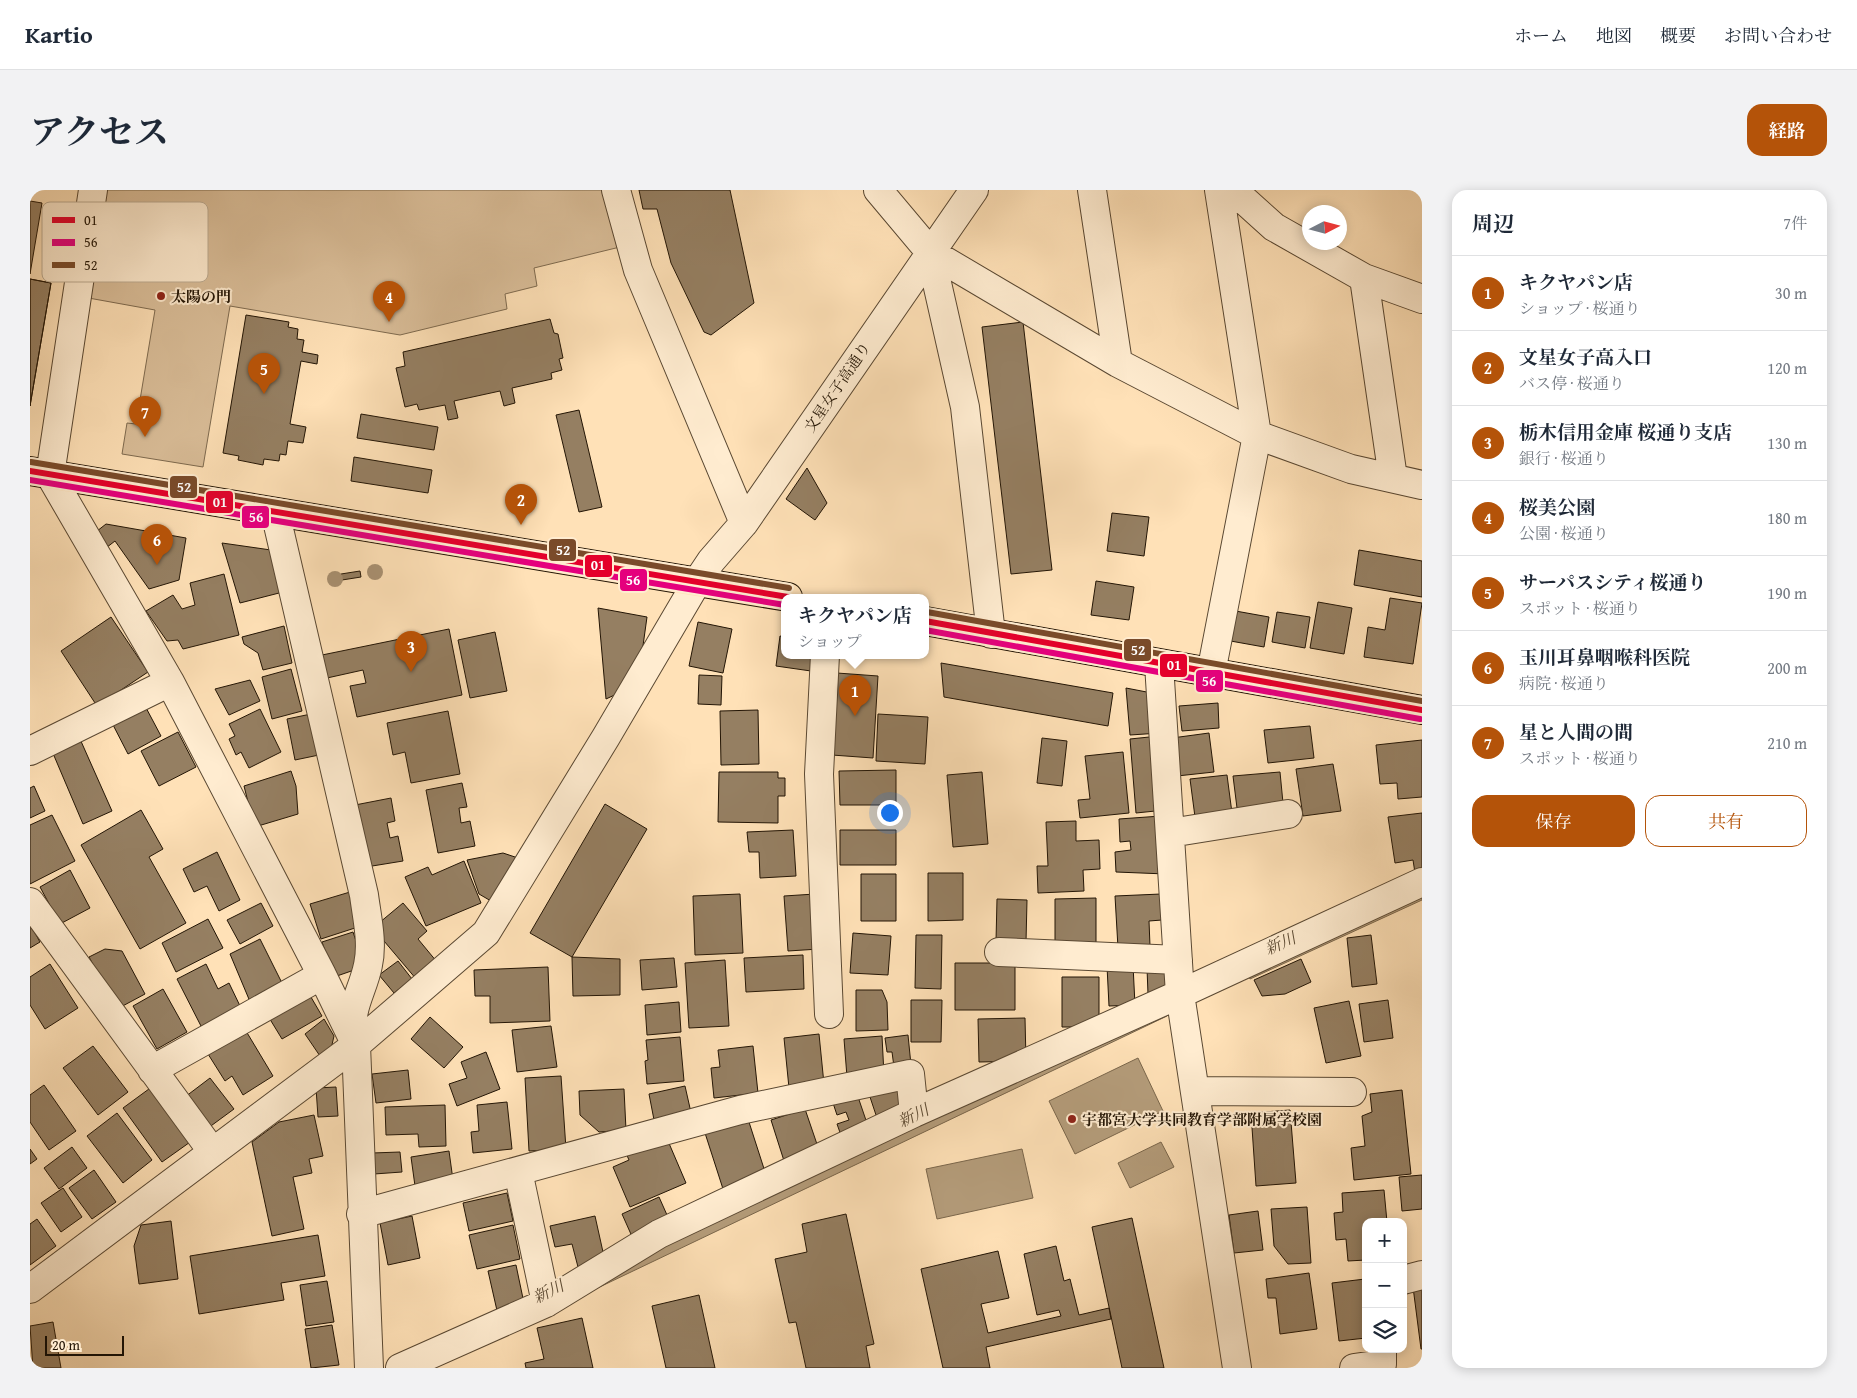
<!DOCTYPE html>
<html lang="ja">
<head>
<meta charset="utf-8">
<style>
  body { margin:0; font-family:"Gentium Book Plus","Noto Serif JP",serif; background:#f2f2f3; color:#1f2937 }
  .controls { position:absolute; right:15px; bottom:15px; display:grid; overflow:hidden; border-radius:10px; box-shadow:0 2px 12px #0003 }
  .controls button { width:45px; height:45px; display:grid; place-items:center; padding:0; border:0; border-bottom:1px solid #e0e1e3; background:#fff; color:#1f2937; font:25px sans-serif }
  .compass { position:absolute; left:1272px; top:15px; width:45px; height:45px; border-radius:50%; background:#fff; box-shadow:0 2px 12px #0003; rotate:84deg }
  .scale { position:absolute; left:15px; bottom:12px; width:79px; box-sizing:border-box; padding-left:5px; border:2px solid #231505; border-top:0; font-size:14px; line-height:18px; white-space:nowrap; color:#231505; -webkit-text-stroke:4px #ffecd0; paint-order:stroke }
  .you { position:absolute; left:859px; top:622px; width:18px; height:18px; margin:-12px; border:4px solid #fff; border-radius:50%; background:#1a73e8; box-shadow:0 0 0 8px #1a73e833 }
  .badge { display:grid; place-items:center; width:32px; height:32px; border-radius:50%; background:#b45309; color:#fff; font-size:16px; font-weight:700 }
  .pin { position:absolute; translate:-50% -41px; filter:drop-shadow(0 1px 2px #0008) }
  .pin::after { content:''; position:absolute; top:26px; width:18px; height:15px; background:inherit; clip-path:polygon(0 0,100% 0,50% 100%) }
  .popup { position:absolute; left:751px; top:404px; width:148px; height:65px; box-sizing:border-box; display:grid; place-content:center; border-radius:10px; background:#fff; filter:drop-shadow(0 1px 4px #0005); font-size:16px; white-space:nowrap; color:#747a83 }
  .popup b { font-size:19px; color:#1f2937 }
  .popup::after { content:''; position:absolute; left:50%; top:100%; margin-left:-10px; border:10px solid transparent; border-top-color:#fff }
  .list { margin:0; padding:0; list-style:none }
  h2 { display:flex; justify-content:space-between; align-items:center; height:65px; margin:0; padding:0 20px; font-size:21px }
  h2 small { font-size:16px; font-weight:400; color:#747a83 }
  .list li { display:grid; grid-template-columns:32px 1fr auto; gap:15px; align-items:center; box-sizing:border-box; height:75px; padding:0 20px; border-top:1px solid #e0e1e3 }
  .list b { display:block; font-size:19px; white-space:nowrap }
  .list p { margin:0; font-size:16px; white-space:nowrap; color:#747a83 }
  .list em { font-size:16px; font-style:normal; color:#747a83 }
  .actions { display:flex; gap:10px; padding:15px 20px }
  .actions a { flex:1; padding:11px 0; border:1px solid #b45309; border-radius:15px; text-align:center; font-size:18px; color:#b45309 }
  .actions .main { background:#b45309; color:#fff }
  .icon { flex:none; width:28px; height:28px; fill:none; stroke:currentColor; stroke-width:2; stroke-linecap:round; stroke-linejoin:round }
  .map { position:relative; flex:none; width:1392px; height:1178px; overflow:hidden; border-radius:15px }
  header { display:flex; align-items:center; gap:30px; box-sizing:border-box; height:70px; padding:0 25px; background:#fff; border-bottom:1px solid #e0e1e3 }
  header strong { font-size:24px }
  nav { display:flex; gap:28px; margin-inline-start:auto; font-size:18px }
  .intro { display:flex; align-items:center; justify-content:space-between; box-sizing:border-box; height:120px; padding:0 30px }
  h1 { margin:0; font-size:35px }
  .button { padding:12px 22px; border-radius:15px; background:#b45309; color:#fff; font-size:18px; font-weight:700 }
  main { display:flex; gap:30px; padding:0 30px }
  aside { flex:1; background:#fff; border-radius:15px; box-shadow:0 2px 12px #0003 }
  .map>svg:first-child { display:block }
</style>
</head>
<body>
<header>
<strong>Kartio</strong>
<nav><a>ホーム</a><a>地図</a><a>概要</a><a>お問い合わせ</a></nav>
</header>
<div class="intro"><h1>アクセス</h1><a class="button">経路</a></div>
<main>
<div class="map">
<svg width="1392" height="1178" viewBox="0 0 1392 1178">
  <rect width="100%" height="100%" fill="#ffe1b7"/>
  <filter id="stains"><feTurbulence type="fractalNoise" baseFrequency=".004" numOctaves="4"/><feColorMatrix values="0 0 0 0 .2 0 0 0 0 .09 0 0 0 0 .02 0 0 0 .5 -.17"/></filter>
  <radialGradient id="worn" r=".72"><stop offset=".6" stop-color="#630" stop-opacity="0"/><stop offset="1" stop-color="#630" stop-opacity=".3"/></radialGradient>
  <path fill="#dabe99" stroke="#7e6a4f" d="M70,0H576L590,57L504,78L507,96L475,104L477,119L370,145L200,116L173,277L92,264L97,233L106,234L125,120L53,107Z"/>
  <path fill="#b49c7a" stroke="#7a664b" d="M1392,702V710L1220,789L1217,783Z
    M1133,819L1137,826L400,1178H380Z
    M1108,868L1133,921L1045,964L1019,911Z
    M1131,952L1144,977L1100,998L1088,973Z
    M992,959L1003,1008L907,1029L896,979Z"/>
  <path fill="#957f62" stroke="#231505" d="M609,0H700L724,113L681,145L674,142L641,73L627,19H613Z
    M0,11L12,13L0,84Z
    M0,89L21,93L0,216Z
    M0,89L21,93L0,216Z
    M216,125L259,132L258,137L268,139L267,149L274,150L272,162L288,165L287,174L271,171L260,234L276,237L273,253L258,251L256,265L250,264L249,271L234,269L233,275L208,270L209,266L193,263Z
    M520,129L524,143L528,144L533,168L529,169L532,180L521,183L522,189L482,198L485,213L474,216L470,201L424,211L428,228L418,230L415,215L389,220L387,214L375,217L366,178L375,176L373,162Z
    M993,132L1022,380L981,384L952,137Z
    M549,220L572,317L549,322L526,225Z
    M331,224L408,237L404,260L327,248Z
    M324,267L402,280L398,303L321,291Z
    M777,278L797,313L785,330L756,309Z
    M1082,323L1119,327L1114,366L1077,361Z
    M76,334L156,348L149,390L119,399L85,351L72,361L62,345Z
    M192,353L241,360L253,402L210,413Z
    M1329,360L1392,371V407L1324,395Z
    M330,381L331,387L312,390L311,384Z
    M194,384L209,445L153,459L148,450L137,451L116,421L143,405L152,419L165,415L160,393Z
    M1066,391L1104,397L1099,430L1061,425Z
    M1360,408L1392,413L1383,474L1334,467L1338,437L1355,440Z
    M1288,412L1322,418L1314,464L1280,458Z
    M568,418L617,427L612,463L591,502L576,509Z
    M1200,420L1239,427L1234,457L1195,450Z
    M1247,422L1280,427L1275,458L1242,452Z
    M81,427L118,482L67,516L31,461Z
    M668,432L702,439L693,483L659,476Z
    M254,436L262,473L233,480L228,463L214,454L212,447Z
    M419,439L432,505L327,527L320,496L336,493L333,480L297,488L292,465Z
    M465,442L477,501L440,508L428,450Z
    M750,446L755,447V465H783L781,481L746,476Z
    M911,473L1083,503L1078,536L914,507Z
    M261,479L272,521L242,529L232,487Z
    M807,483L848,486L843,568L802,565Z
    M669,485L692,486L691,515L668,514Z
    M220,490L230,511L199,525L185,499Z
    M1096,498L1127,504L1130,543L1100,545Z
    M1188,513L1189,538L1152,541L1149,516Z
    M114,514L131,546L98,564L81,531Z
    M230,519L251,562L219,578L211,562L206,565L199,549L205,546L199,534Z
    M728,520L729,574L691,575L690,521Z
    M418,521L430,584L381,593L375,562L363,565L357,533Z
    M281,524L289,565L265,570L257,529Z
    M848,524L898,527L895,574L846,571Z
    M1280,536L1284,568L1238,573L1234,540Z
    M148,542L166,577L129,596L111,561Z
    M1179,543L1184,582L1147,586L1142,548Z
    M1129,546L1135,620L1106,623L1100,549Z
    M1012,548L1037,551L1032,596L1007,593Z
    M50,549L82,621L53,634L22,561Z
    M1392,550V607L1368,609L1367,593L1350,594L1346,555Z
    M1093,562L1099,623L1050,628L1048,610L1060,609L1055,566Z
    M1303,574L1311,621L1273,626L1266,579Z
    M866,580V615H810L809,581Z
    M261,581L266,596L268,624L228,636L219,616L214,596Z
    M689,582H748V588H755V606H748V633L688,632Z
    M952,582L958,654L923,657L917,585Z
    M1250,582L1253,613L1207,618L1203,586Z
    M1197,585L1202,623L1165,627L1160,589Z
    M432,593L437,617L429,618L431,633L440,631L445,656L408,663L396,600Z
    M4,596L15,621L0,628V598Z
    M361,608L365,631L357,633L360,648L368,646L373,671L336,677L325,615Z
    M575,614L617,639L542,767L500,743Z
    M111,620L133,659L119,667L156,733L110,759L51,655Z
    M1392,623V682L1385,683L1383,670L1365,673L1358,627Z
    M22,625L45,671L0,694V635Z
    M1131,626L1136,684L1086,682L1085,662L1101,660L1100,651L1090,652L1089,629Z
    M1046,631V651L1069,650L1070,679L1053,680L1054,701L1008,703L1007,676H1018L1016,632Z
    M763,640L766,686L730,688L729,662H719L717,642Z
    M810,640H866V675H810Z
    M187,662L210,710L189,721L177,696L164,702L153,679Z
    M473,663L488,668L461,711L449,704L437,670Z
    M434,671L451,713L396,736L375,687L398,677L402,685Z
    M40,680L60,718L30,734L10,697Z
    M898,683H933V730L898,731Z
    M831,684H866V731H831Z
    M320,702L328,737L291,749L280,714Z
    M710,704L713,763L665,765L663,706Z
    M785,704L789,759L758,761L754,706Z
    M1131,704L1132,730L1119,731L1120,756L1088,758L1085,706Z
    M1066,708V754L1025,755V709Z
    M967,709L997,710L996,752L966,751Z
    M231,713L243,736L210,754L197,730Z
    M373,713L397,741L388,749L407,772L387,790L343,738Z
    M178,729L193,758L146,782L132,753Z
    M0,734L10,752L0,758Z
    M323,742L331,766L330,778L304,787L292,752Z
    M823,743L861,746L858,785L820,783Z
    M886,745H912L911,799L885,798Z
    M1341,745L1347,794L1322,797L1317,748Z
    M230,749L254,797L221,814L200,764Z
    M75,759L92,761L115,804L87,819L59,767Z
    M773,765L774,799L716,802L714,768Z
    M542,767L590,769V805L543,806Z
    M644,768L647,797L612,800L610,770Z
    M1271,769L1281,792L1255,804L1232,806L1224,790Z
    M695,770L699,836L659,838L655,773Z
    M368,771L382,789L364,803L349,785Z
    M925,773H985V820H925Z
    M20,774L48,818L15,839L0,815V787Z
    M176,774L188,799L199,793L211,818L172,838L147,789Z
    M1103,775L1105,815L1079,816L1077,776Z
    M518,777L520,831L460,833V806H445L444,780Z
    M1140,777V804H1118L1117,778Z
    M1032,787H1069V828L1060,837H1032Z
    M133,799L157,842L127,859L103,816Z
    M826,800H852L857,812L858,840L826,841Z
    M278,802L292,826L252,849L238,826Z
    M881,810H912L911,852H881Z
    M1358,810L1363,848L1334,852L1329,814Z
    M1319,811L1331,866L1296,873L1284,818Z
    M649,812L651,842L617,845L615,815Z
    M400,827L433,857L414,878L381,849Z
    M995,828L996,871L949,872L948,829Z
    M294,829L304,846L301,859L290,866L275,844Z
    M521,836L527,877L487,882L482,840Z
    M216,841L243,886L213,905L202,886L195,891L178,864Z
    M789,844L794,894L759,898L754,848Z
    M878,845L881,875L864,877L862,862H857L855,848Z
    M852,846L854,885L817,887L814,849Z
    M650,847L654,891L617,894L615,871L618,870L616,850Z
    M63,856L98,902L68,925L33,878Z
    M723,856L728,903L684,908L681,878L690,877L688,860Z
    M456,862L470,899L427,916L419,894L437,888L431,872Z
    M378,880L381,909L346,913L342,884Z
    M531,886L536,959L499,961L495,888Z
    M180,888L204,919L174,941L151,910Z
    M14,895L46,941L19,960L0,932V905Z
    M875,895L883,919L848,931L840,907Z
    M123,896L163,950L132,972L93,918Z
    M655,896L662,927L625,935L619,904Z
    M306,897L308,926L288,927L286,898Z
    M594,899L596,940L569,942L550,925L549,901Z
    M1372,900L1381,984L1324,990L1321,958L1335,956L1332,926L1342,922L1340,904Z
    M826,901L840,942L813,951L807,934L819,930L816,922L807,925L802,910Z
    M477,912L482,959L443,963L441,942L449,941L447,915Z
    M415,915L416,956L389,957L388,944L356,945L355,917Z
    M775,919L790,963L755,974L741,930Z
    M1260,920L1266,993L1226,996L1221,923Z
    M87,923L122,970L93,993L57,946Z
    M284,925L293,966L279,969L282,983L263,987L274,1039L242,1046L222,952L249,932Z
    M718,929L737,988L694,1002L675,943Z
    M635,944L656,993L600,1017L583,977L599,970L595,961Z
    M42,957L57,978L29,999L14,978Z
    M0,959L7,969L0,974Z
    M419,961L423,990L385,996L381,967Z
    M370,962L372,982L344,984L342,963Z
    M64,980L86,1012L62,1029L39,998Z
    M1392,985V1019L1372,1021L1369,987Z
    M33,998L52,1027L31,1042L11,1013Z
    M1354,1000L1357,1032H1336V1070L1318,1071L1316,1049L1306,1050L1304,1023L1313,1022L1312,1003Z
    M477,1003L483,1031L439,1041L433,1013Z
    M629,1007L641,1034L604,1051L592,1024Z
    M1277,1017L1281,1073L1258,1074L1244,1056L1241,1019Z
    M1228,1021L1233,1060L1204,1063L1199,1025Z
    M816,1024L844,1154L836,1156L840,1178H776L766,1132L759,1133L745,1069L777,1062L772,1034Z
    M382,1026L390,1068L358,1075L350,1033Z
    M565,1026L575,1071L548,1077L542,1054L525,1057L520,1036Z
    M1102,1028L1134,1178H1092L1062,1037Z
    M7,1029L26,1056L0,1075V1034Z
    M141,1031L148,1089L109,1094L104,1056L111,1035Z
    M483,1035L490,1069L447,1079L439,1045Z
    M288,1045L295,1086L251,1093L254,1110L169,1124L160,1066Z
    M1026,1056L1034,1091L1040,1089L1049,1125L1079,1118L1081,1129L956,1157L960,1178H913L891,1079L968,1061L979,1108L951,1114L958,1143L1031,1126L1029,1120L1007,1125L994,1064Z
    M486,1075L495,1118L468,1125L458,1081Z
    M1279,1083L1287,1139L1250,1144L1246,1108H1238L1236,1089Z
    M1335,1089L1336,1148L1309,1151L1302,1093Z
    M297,1091L304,1132L276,1136L270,1095Z
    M1392,1096V1159H1391L1383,1097Z
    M669,1105L685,1178H636L622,1116Z
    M552,1128L563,1178H496L495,1173L514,1169L507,1138Z
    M23,1132L31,1178H3L0,1136Z
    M302,1135L309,1175L281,1178L275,1139Z"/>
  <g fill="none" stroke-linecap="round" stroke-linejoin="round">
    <g stroke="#5a4832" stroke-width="30">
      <path id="minor" d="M63,0L20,285L140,492L292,785L326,855L339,1178
        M586,0L608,80L714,333
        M848,0L900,62L1088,173L1227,245L1321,279L1392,295
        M1062,0L1088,173
        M1203,0L1244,37L1334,88L1392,109
        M900,62L935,217L961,444
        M1334,88L1363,288
        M245,322L334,705C337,728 343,753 338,775C333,801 318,819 324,846
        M795,465L789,584L799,824
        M1129,474L1150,804L1207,1178
        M1181,483L1227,245L1189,0
        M0,561L140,492
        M1140,643L1258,624
        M0,712L182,961
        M969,762L1148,770
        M122,880L292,785
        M1165,901L1322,902
        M488,981L516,1113
        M331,1024L710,920L880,884L884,923
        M1373,1090L1392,1085
        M0,1099L326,855L456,743L576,547L667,392L681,371L714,333L944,0
        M370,1178L516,1113L629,1044L884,923L1150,804L1392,692
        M1324,1178L1352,1174V1159"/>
    </g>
    <g stroke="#231505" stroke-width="30">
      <path id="highway" d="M0,281L758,407
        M895,431L1392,520"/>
    </g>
    <use href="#minor" stroke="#ffecd0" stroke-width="28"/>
    <use href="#highway" stroke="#ffe1b7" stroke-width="28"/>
    <g stroke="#ffecd0" stroke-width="10">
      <path id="bus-1" d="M0,281L758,407
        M895,431L1392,520"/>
    </g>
    <g stroke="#ffecd0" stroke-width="10">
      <path id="bus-2" d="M0,290L755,415
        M895,440L1390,529"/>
    </g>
    <g stroke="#ffecd0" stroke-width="10">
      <path id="bus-3" d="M1,272L759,398
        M897,422L1392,511"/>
    </g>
    <use href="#bus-1" stroke="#e4002b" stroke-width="6"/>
    <use href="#bus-2" stroke="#e5007d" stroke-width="6"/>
    <use href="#bus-3" stroke="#7a4b2a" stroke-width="6"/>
  </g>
  <g fill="#a99172">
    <circle cx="345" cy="382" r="8"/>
    <circle cx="305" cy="389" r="8"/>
  </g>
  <g fill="#8f2418" stroke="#ffecd0" stroke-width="2">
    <circle cx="131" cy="106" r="5"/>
    <circle cx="1042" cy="929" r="5"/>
  </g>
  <g text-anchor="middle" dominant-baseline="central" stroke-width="4" stroke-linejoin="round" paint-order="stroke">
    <g font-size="15" font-weight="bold" fill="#231505" stroke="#ffecd0" text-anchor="start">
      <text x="141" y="106">太陽の門</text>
      <text x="1052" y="929">宇都宮大学共同教育学部附属学校園</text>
    </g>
    <g font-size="15" fill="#231505" stroke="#ffecd0">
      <text transform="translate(807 197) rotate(-56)">文星女子高通り</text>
    </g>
    <g font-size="16" font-style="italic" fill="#5d4b34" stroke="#ffecd0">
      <text transform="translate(1250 753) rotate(-24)">新川</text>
      <text transform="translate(883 925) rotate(-26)">新川</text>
      <text transform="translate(518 1101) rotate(-26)">新川</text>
    </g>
  </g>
  <rect x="12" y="12" width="166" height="80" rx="8" fill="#ffecd0" stroke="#bdac93" stroke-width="1"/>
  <rect x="22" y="27" width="23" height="6" fill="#e4002b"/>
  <rect x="22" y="49" width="23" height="7" fill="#e5007d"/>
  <rect x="22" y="72" width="23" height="6" fill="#7a4b2a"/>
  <g font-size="14" fill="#231505">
    <text x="54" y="35">01</text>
    <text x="54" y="57">56</text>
    <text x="54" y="80">52</text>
  </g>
  <g stroke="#ffecd0" stroke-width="2">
    <rect x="139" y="285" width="29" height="24" rx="5" fill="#7a4b2a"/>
    <rect x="175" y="300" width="29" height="24" rx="5" fill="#e4002b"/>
    <rect x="211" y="315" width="29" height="24" rx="5" fill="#e5007d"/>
    <rect x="518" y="348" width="29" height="24" rx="5" fill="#7a4b2a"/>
    <rect x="554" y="364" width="29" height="24" rx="5" fill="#e4002b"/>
    <rect x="589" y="378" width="29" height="24" rx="5" fill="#e5007d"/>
    <rect x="1093" y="448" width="29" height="24" rx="5" fill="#7a4b2a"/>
    <rect x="1129" y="463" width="29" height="25" rx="5" fill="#e4002b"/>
    <rect x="1165" y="479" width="29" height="24" rx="5" fill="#e5007d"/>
  </g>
  <g font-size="14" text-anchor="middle" font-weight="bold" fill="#fff">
    <text x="154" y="302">52</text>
    <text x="190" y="317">01</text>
    <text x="226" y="332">56</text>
    <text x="533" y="365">52</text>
    <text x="568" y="380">01</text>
    <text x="603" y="395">56</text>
    <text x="1108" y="465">52</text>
    <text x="1144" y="480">01</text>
    <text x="1179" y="496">56</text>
  </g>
  <rect width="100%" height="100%" filter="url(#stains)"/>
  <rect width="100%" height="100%" fill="url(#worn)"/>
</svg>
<div class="controls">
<button>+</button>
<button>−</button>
<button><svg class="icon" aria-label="layers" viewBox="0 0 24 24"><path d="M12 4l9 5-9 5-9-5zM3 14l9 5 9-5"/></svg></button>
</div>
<svg class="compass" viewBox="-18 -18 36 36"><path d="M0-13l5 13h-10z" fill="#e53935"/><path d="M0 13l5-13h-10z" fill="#747a83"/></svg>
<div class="scale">20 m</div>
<div class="you"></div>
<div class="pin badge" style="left:825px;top:526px">1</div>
<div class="popup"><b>キクヤパン店</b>ショップ</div>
<div class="pin badge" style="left:491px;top:335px">2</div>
<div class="pin badge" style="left:381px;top:482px">3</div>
<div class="pin badge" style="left:359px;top:132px">4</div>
<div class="pin badge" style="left:234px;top:204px">5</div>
<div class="pin badge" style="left:127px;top:375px">6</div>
<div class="pin badge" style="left:115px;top:247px">7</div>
</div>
<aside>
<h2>周辺<small>7件</small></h2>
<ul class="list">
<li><span class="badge">1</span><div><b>キクヤパン店</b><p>ショップ · 桜通り</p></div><em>30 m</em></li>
<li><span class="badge">2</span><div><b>文星女子高入口</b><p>バス停 · 桜通り</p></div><em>120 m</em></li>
<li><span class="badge">3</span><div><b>栃木信用金庫 桜通り支店</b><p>銀行 · 桜通り</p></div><em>130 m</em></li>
<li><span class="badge">4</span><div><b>桜美公園</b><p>公園 · 桜通り</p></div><em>180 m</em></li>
<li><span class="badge">5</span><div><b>サーパスシティ桜通り</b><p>スポット · 桜通り</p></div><em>190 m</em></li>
<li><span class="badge">6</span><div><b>玉川耳鼻咽喉科医院</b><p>病院 · 桜通り</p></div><em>200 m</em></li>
<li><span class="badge">7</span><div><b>星と人間の間</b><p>スポット · 桜通り</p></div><em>210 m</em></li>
</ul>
<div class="actions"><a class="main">保存</a><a>共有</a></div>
</aside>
</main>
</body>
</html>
